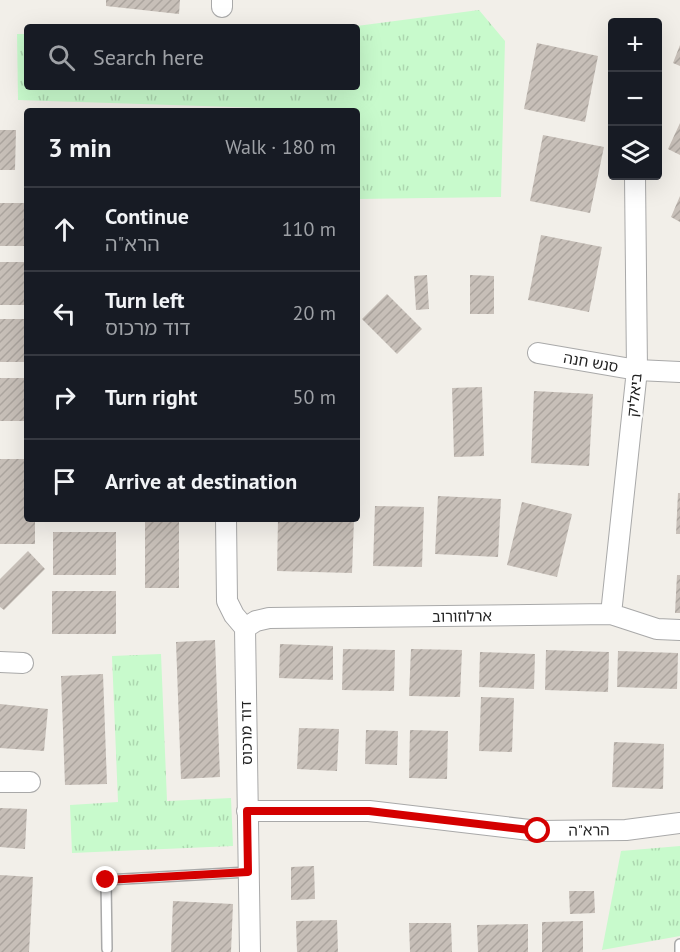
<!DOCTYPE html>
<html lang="en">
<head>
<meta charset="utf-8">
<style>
  body { margin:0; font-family:"PT Sans","Noto Sans Hebrew",sans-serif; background:#242831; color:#f1f3f6 }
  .controls { position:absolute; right:18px; top:18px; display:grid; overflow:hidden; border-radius:6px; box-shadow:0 6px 24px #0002 }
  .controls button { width:54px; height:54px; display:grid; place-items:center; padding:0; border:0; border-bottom:2px solid #363941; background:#171b24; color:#f1f3f6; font:30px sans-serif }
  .stop { position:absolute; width:18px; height:18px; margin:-14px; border:4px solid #d40000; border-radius:50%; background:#fff }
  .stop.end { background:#d40000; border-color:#fff; box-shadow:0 2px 6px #0008 }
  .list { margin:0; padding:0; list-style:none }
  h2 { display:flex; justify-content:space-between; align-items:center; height:78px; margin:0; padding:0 24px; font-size:26px }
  h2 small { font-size:20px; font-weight:400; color:#9ea1a6 }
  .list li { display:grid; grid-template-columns:39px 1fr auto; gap:18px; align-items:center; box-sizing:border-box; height:84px; padding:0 24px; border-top:2px solid #363941 }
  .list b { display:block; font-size:22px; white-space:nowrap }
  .list p { margin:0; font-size:20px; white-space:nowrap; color:#9ea1a6 }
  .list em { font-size:20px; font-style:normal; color:#9ea1a6 }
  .icon { flex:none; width:33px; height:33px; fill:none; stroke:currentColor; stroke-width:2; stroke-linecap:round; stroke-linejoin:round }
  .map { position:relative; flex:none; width:680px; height:952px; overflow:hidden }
  .search { position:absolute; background:#171b24; box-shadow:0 6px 24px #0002; left:24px; top:24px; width:336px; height:66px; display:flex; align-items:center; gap:15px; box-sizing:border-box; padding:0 21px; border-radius:6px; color:#9ea1a6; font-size:22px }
  .panel { position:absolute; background:#171b24; box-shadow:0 6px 24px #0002; left:24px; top:108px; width:336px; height:414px; border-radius:6px }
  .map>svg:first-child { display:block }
</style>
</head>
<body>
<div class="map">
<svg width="680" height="952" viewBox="0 0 680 952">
  <defs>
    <pattern id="park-tufts" width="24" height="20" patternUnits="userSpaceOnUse" patternTransform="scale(1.5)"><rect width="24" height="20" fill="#c8facc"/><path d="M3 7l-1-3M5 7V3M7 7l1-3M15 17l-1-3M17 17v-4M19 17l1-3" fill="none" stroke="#acd6af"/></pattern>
    <pattern id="building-hatch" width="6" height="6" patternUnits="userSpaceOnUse" patternTransform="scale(1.5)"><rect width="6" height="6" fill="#c7bfb8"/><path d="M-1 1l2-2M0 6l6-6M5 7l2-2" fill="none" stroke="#aba49e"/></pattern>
  </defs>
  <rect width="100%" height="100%" fill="#f2efe9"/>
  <path fill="url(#park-tufts)" d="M479,10L505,41L501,197L357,199V111H266V108L18,100L17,34H27V87H357V27H349Z
    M161,654L167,801L231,798L233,846L72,853L70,805L118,802L112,656Z
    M680,846V936L602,950L621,851Z"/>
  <path fill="url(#building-hatch)" d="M106,0H180L179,14L106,6Z
    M537,43L598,56L585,122L524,109Z
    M680,45V66L673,63Z
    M680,123V155L668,149Z
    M0,130H16L15,170H0Z
    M543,135L604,147L590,213L530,201Z
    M680,196V222L671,217Z
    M0,203H27V246H0Z
    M541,235L602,247L589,312L528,300Z
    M0,262H27V305H0Z
    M427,275L429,309L416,310L414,276Z
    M470,275L494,276V314H470Z
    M387,294L422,329L397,354L362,319Z
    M0,319H27V362H0Z
    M0,378H27V421H0Z
    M482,387L484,456L454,457L452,388Z
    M534,391L593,394L589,466L531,463Z
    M0,459H27V519H35V544H0Z
    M678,493H680V534H676Z
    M438,496L501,499L498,557L435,554Z
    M522,502L572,514L557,577L507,565Z
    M375,506L424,507L422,567L373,566Z
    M145,519H179V588H145Z
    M278,519H354L352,573L277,571Z
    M53,532H116V575H53Z
    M28,551L45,569L4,610L0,607V579Z
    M677,575H680V613H675Z
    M52,591H116V634H52Z
    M215,640L220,777L181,779L176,642Z
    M280,644L333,646V680L279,678Z
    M343,649L395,650L394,691L342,690Z
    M411,649L462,650L460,697L409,696Z
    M546,650L609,652L608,692L545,690Z
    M618,651L678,653L677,689L617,687Z
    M480,652L535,654L534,689L479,687Z
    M103,674L107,784L65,785L61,676Z
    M481,697L514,698L512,752L479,751Z
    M0,704L48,709L44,751L0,748Z
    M299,728L339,729L337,771L297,769Z
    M366,730L398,731L397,765L365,764Z
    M410,730L448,731L447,779L409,778Z
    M614,742L664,744L663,789L612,787Z
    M0,808L27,809L25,849L0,847Z
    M314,866L315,899L291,900V867Z
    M0,875L33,877L29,952H0Z
    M569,891H594L595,913L570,914Z
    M173,901L233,904L231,952H171Z
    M337,920L338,952H297L296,921Z
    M583,921V952H542V922Z
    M409,923H451L452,952H410Z
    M528,924V952H478L477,925Z"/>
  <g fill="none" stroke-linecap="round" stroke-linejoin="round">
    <g stroke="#a9a9a9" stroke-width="12">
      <path id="lane" d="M107,949L106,880L248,872
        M680,952V944"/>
    </g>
    <g stroke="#a9a9a9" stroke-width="22">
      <path id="street" d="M222,7V0
        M538,353L637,370L680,372
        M226,519L227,601L234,615L245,628L250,952
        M611,614L637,370L635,176
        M245,628L256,621L269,618L611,614L657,629L680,630
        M0,662L23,663
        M0,782H30
        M247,811H369L538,831L626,830L680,823"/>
    </g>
    <use href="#lane" stroke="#fff" stroke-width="9"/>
    <use href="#street" stroke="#fff" stroke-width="20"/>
  </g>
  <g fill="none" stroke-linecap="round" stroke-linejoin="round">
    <path stroke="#d40000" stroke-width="8" d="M106,880L248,872L247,811H369L538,831"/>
  </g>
  <g text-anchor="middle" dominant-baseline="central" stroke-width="5" stroke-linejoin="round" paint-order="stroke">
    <g font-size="15" fill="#222" stroke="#fff">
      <text transform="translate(591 362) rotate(10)">סנש חנה</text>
      <text transform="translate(634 395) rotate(-84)">ביאליק</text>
      <text transform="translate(462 616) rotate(-1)">ארלוזורוב</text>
      <text transform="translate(246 733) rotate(-91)">דוד מרכוס</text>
      <text transform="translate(589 830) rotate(-1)">הרא"ה</text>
    </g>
  </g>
</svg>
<div class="controls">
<button>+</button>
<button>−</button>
<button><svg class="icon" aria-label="layers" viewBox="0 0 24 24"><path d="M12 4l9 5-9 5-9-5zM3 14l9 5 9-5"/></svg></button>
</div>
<div class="stop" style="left:538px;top:831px"></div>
<div class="stop end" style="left:106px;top:880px"></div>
<div class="search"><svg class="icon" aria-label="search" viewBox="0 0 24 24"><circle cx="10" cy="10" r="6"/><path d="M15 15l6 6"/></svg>Search here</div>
<section class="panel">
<h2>3 min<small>Walk · 180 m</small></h2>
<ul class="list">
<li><svg class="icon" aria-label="ahead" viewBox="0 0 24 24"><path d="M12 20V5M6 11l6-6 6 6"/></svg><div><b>Continue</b><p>הרא&quot;ה</p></div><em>110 m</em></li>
<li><svg class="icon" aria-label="left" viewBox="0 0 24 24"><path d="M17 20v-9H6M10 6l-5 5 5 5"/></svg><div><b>Turn left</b><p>דוד מרכוס</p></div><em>20 m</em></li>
<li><svg class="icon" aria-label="right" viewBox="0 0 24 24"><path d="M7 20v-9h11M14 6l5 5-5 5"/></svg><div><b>Turn right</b></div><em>50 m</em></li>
<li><svg class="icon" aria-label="arrive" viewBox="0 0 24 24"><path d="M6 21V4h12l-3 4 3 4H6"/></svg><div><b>Arrive at destination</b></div></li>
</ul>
</section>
</div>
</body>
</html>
